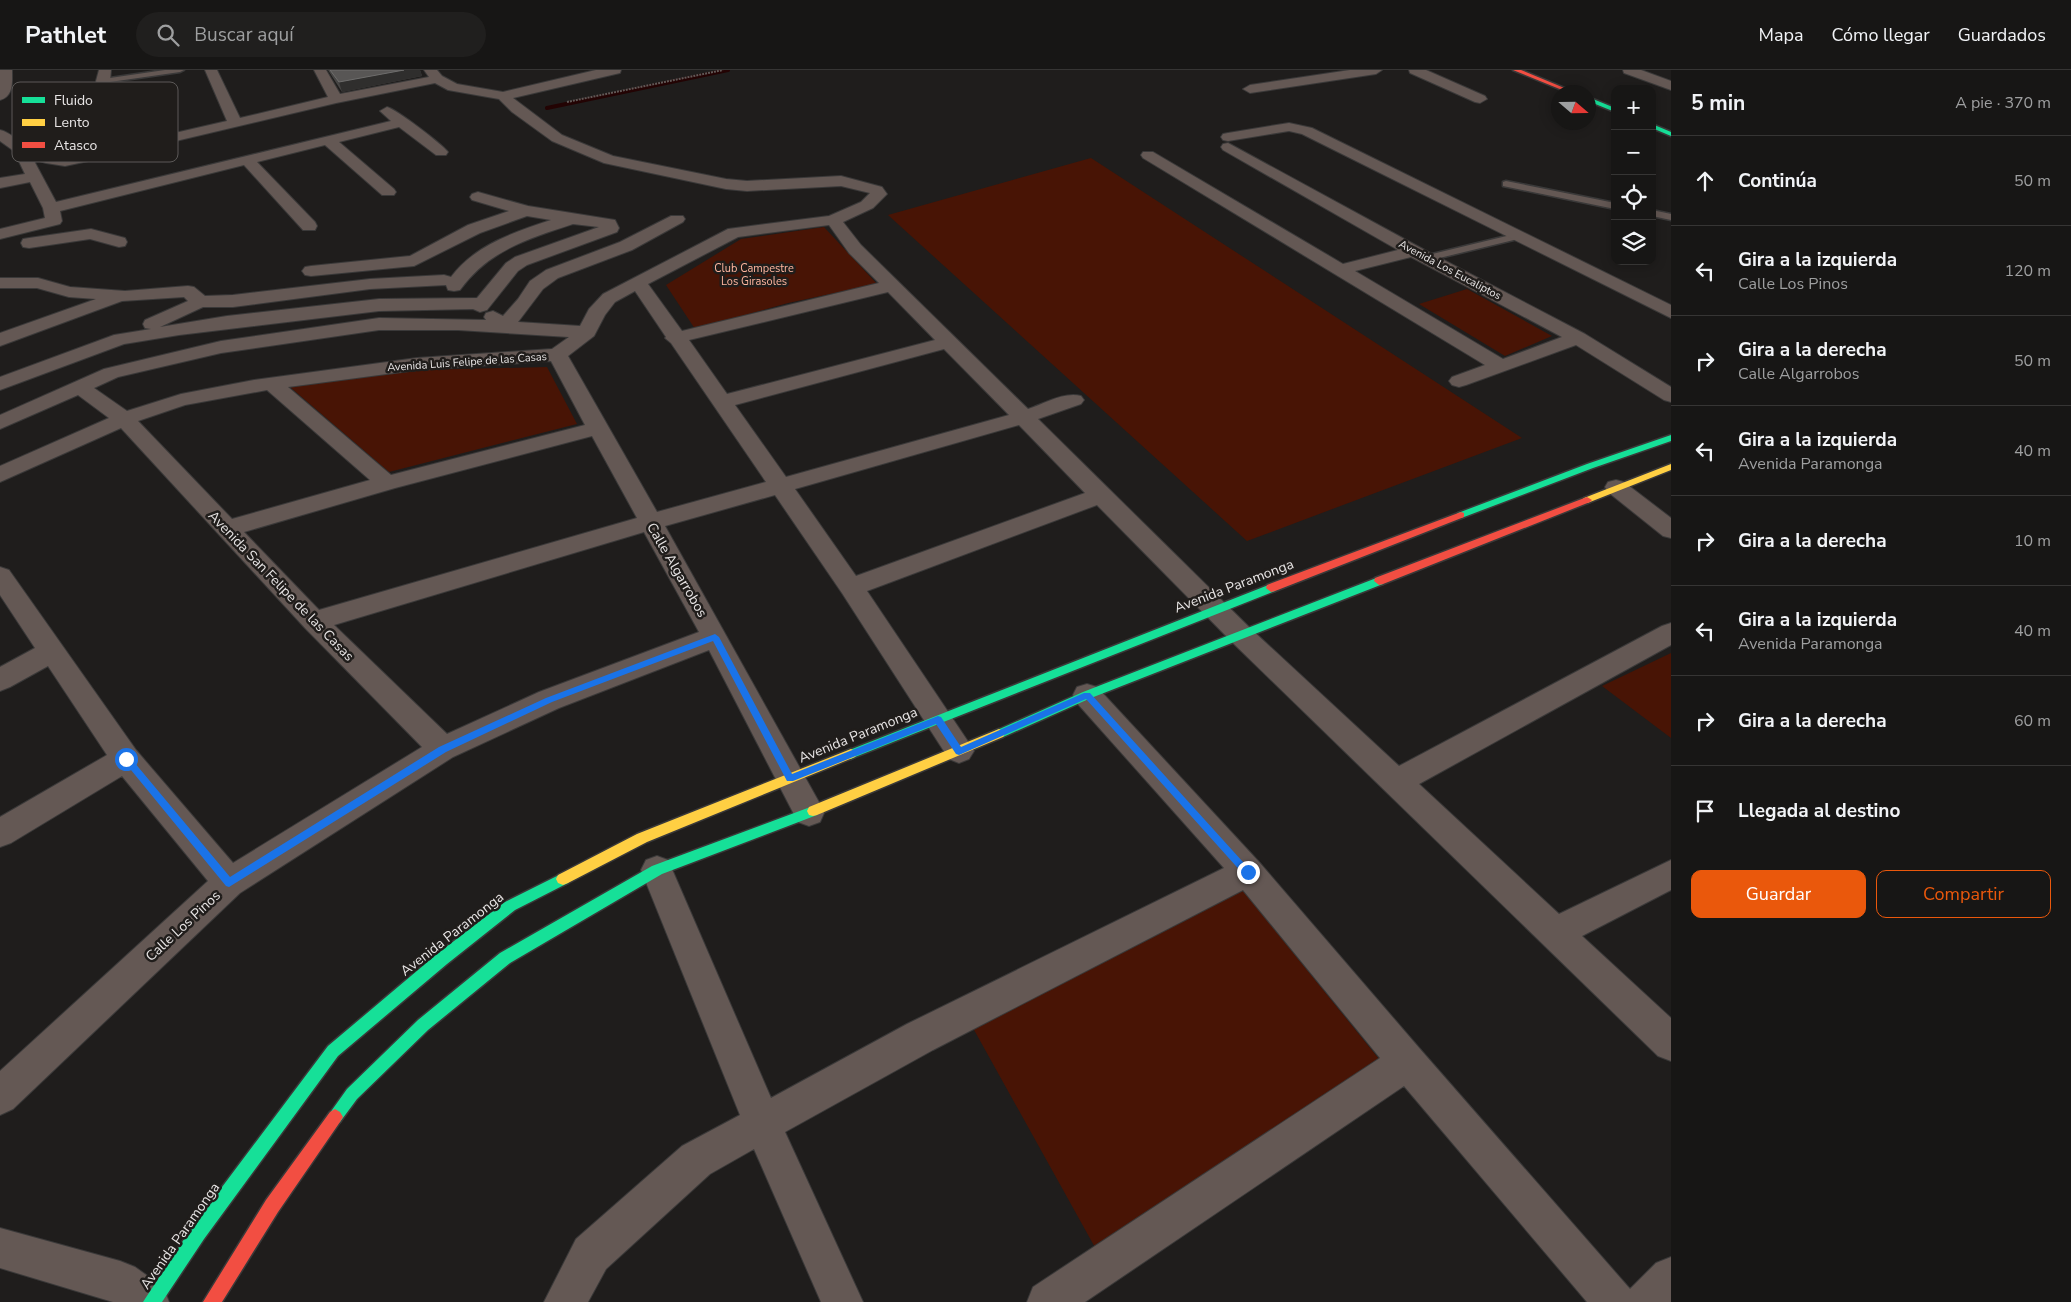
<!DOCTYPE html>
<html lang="es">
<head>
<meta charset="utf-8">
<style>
  body { margin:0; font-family:"Nunito Sans",sans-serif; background:#201f1e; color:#f1f3f6 }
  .controls { position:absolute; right:15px; top:15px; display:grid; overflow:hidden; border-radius:10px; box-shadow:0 2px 12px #0003 }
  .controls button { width:45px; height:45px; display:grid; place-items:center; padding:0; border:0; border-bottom:1px solid #363534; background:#171615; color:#f1f3f6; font:25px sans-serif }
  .compass { position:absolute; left:1551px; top:15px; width:45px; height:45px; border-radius:50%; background:#171615; box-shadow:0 2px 12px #0003; rotate:110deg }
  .stop { position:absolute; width:15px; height:15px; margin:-11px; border:4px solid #1a73e8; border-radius:50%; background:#fff }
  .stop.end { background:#1a73e8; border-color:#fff; box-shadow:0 1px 5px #0008 }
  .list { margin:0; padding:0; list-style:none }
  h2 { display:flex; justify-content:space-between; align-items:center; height:65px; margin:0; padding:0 20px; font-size:21px }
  h2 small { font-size:16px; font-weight:400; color:#9e9fa0 }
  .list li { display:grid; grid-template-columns:32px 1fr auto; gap:15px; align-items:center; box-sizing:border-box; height:90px; padding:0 20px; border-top:1px solid #363534 }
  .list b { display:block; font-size:19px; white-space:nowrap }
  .list p { margin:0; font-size:16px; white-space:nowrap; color:#9e9fa0 }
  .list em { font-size:16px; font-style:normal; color:#9e9fa0 }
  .actions { display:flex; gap:10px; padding:15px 20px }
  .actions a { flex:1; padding:11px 0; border:1px solid #ea580c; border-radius:10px; text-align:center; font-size:18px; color:#ea580c }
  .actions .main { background:#ea580c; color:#fff }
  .icon { flex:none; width:28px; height:28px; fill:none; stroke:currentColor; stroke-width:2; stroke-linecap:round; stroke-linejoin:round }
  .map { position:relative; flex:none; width:1671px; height:1232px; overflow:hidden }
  header { display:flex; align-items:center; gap:30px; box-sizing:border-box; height:70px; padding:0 25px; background:#171615; border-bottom:1px solid #363534 }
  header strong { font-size:24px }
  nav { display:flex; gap:28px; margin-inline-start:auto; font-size:18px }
  .search { width:350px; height:45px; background:#201f1e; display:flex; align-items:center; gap:12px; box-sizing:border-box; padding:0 18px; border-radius:28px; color:#9e9fa0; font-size:19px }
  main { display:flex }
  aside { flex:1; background:#171615 }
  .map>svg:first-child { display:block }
</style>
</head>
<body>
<header>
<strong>Pathlet</strong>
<div class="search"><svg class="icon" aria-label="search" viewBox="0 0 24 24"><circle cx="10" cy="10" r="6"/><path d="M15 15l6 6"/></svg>Buscar aquí</div>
<nav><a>Mapa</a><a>Cómo llegar</a><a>Guardados</a></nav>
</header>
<main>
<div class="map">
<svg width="1671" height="1232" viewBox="0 0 1671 1232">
  <rect width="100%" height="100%" fill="#1f1d1c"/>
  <path fill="#481405" d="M1091,88L1522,368L1247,471L888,145Z
    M824,157L877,214L788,233L695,259L666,215L741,169Z
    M1467,219L1552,266L1505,286L1419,234Z
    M547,297L577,354L389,402L290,317L420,300Z
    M1671,583V668L1602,616Z
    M1240,817L1379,989L1097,1181L973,958Z"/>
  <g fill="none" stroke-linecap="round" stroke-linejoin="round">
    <path stroke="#230303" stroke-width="4" d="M547,38L728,0"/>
    <g stroke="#3a3939" stroke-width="3">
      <path id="lane" d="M165,0H184L180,2L103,13L99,11L103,9Z
        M1506,111L1615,133V139L1503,116V112Z
        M1652,140L1671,144V150L1652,146Z
        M1519,163L1524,166L1522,168L1427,191L1422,188L1424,186Z"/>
    </g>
    <g stroke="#3a3939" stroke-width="2">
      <path id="street" d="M0,0H12C12,12 14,26 0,30Z
        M99,0H111L110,11L127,74L227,51L205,0H217L240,48L328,27L314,0H326L340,24L429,7L424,0H437L442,6L457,14L503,22L596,0H621L620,3L513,28L562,65L613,86L726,109L747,111L841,106L882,117L887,124L873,138L843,152L861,175L1028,339C1043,334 1065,321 1081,326L1084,330L1081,334L1038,349L1251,559L1399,696L1662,556L1671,553V575L1419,714L1559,844L1671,790V820L1582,866L1671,948V991L1658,986L1233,573L1097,435L867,521L969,673L974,681L969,689L959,693L949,689L842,523L775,425L665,456L820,734L824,743L820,752L809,756L798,752L709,580L559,638L453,687L240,823L13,1039L0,1045V1001L208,811L122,706L11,773L0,777V747L107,685L48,596L10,617L0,621V597L35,578L0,525V497L9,500L136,680L233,793L422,677L305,558L121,358L0,412V396L109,348L78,325L0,359V345L104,299L221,271L379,248L486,250L484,247L486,243L493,241L503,246L518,229L530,211L546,200L620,172L671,146H683L685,149L683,152L632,180L558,208L543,219L518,252L580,256L589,239L603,224L728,159L829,146L861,132L870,123L841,116L747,121L726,119L604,93L552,71L512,42L499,29L448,20L435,13L336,33L121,84L65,96L46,93L33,89L56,132L391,51L380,41L387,37C396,39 442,74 448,82L446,85H436L399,57L339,72L394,119L396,122L394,125H382L325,75L257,92L315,152L317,156L315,160H303L244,95L60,141L62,151L60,154L0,169V159L45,148L43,138L30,112L0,118V108L25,104L14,81L0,71V60C10,62 17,71 26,76C57,92 81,83 113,77L96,11ZM829,155L849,183L879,213L682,261L648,214L738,167ZM635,221L666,267L665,268L671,273L766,412L657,442L568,286L594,266L605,245L615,232ZM888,222L935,270L727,324L689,270ZM379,260H458L569,267L552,279L417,288L254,310L181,324L127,341L94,318L118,307L221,283ZM944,279L1009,345L786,407L735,335ZM551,291L585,355L391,405L288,317L417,300ZM267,320L370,410L232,449L138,351L185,335ZM1019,355L1085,423L856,506L795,419ZM592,366L637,448L319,540L244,462L395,418ZM644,462L699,562L539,622L447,664L334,555Z
        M1350,0H1382L1376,4L1250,23L1243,19L1250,15Z
        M1409,0H1426L1485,26L1487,29L1480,33L1475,32L1410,3Z
        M1623,0H1641L1671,11V20L1624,3Z
        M1289,53L1312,58L1671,235V248L1302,64L1289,61L1228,71L1223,70L1221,67L1223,64L1228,63Z
        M1228,73L1419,177L1585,264L1671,317V332L1664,330L1576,275L1466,315L1459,317L1452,315L1449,311L1452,307L1485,295L1143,88L1141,85L1143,82H1153L1343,194L1398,180L1223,80L1221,77L1223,74ZM1411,187L1562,267L1503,289L1355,201Z
        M478,122L528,136L615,150L619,158L617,162L527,195L518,201L487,240L480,242L473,239L379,241L179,265L124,274L0,320V307L114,265L151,259L145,258L143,254L145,250L188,231L184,227L122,231L0,276V263L96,229L69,227L37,218H0V208H38L70,217L125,221L188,216L194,217L205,226L233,225L370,209L444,205L451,207C475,175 514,162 551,150L527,146L480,163L414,196L311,206L305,205L302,201L305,197L311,196L410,186L468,155L509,141L472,130L470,127L472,124ZM573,154L599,157L515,187L506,193L477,228L379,229L227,246L160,257L203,237H233L370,219L446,215L448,220L454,221L460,220C489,180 528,169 573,154Z
        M91,159L125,168L127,172L125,176L119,177L90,169L29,178L23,177L21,173L23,169L29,168Z
        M1616,410L1624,412L1671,448V468L1663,466L1608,422L1605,417L1608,412Z
        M1087,614L1097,617L1259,792L1420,979L1630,1219L1656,1193L1671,1187V1232H1587L1404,1016L1085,1232H1027L1033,1217L1380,988L1243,820L933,980L785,1062L863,1232H821L754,1079L710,1104L606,1199L588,1232H544L576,1169L682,1076L740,1045L641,800L646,790L657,786L668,790L771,1028L907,954L1224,798L1077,633L1073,625L1077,617Z
        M0,1158L120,1191L135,1197L163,1217L169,1232H113L0,1198Z"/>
    </g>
    <g stroke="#3a3939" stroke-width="3">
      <path id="fast" d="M1588,27L1615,38V42L1588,31Z
        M1652,54L1671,62V66L1652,58Z
        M1671,365V371L1593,398L1464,447L1461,448L1456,445L1458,443L1587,394Z
        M1379,507L1384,511L1383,514L1091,628L1003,667H995L993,664L995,661L1083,622Z
        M1271,514L1275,515L1276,518L1275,521L855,687L851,689L847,687L845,684L847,681Z
        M813,736L817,737L819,741L817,745L662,804L510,893L428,960L357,1029L340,1052L335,1055L330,1052L327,1047L347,1019L418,950L500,883L652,796Z
        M563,803L568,805L570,809L568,813L515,840L447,894L338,986L204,1169L162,1232H143L192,1157L328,976L437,884L505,832Z"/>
    </g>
    <g stroke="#3a3939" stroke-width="3">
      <path id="slow" d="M1671,394V400L1590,432L1587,433L1582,430L1584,428Z
        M999,659L1003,661L1005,664L1003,667L817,745L813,746L809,745L807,741L809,737Z
        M851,679L855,681L857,684L855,687L647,772L568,813L563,815L558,813L556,809L558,805L637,764Z"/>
    </g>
    <g stroke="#3a3939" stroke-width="3">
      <path id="jam" d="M1513,0H1521L1574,22H1567Z
        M1587,427L1592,430L1590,432L1383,514L1379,515L1374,511L1375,508Z
        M1461,442L1464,443V447L1275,521L1271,522L1266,518L1267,515Z
        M335,1039L340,1042L343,1047L340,1052L278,1142L222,1232H203L266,1130L330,1042Z"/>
    </g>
    <path stroke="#615a58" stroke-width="2" stroke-dasharray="2 1" stroke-linecap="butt" d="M567,32L723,0"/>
    <use href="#lane" fill="#645854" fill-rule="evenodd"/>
    <use href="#street" fill="#645854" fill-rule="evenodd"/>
    <use href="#fast" fill="#16e098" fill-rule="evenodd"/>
    <use href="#slow" fill="#ffcf43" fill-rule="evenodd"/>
    <use href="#jam" fill="#f24e42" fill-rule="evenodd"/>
  </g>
  <path fill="#464544" d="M328,0H420L422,6L342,22Z"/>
  <path fill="#2f2e2d" d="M404,0H420L422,6L342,22L339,12Z"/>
  <path fill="#585655" stroke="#6e6d6c" d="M330,0H404L339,12Z"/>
  <path fill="#1a73e8" d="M715,564L719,567L792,704L938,646L941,647L961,677L1084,623H1090L1252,802L1248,806L1244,805L1086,629L959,685L956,684L936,654L793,711H787L713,571L552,632L446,682L229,817L226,816L122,689L123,686H129L230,807L439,677L546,628Z"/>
  <g text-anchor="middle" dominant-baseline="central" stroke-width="5" stroke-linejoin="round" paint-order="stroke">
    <g font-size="11" fill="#ffb69f" stroke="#201d1b">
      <text x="754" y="198">Club Campestre<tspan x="754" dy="13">Los Girasoles</tspan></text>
    </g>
    <g font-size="11" fill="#e8e5e5" stroke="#201d1b">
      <text transform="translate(1450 200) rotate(28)">Avenida Los Eucaliptos</text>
      <text transform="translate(467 292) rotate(-4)">Avenida Luis Felipe de las Casas</text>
    </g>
    <g font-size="14" fill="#e8e5e5" stroke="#201d1b">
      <text transform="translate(677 500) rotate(60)">Calle Algarrobos</text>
      <text transform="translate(281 516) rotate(46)">Avenida San Felipe de las Casas</text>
      <text transform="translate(1234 516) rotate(-21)">Avenida Paramonga</text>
      <text transform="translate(858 665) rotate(-22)">Avenida Paramonga</text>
      <text transform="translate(183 856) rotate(-43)">Calle Los Pinos</text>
      <text transform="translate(452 864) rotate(-38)">Avenida Paramonga</text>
      <text transform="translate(180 1166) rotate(-55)">Avenida Paramonga</text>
    </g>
  </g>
  <rect x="12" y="12" width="166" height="80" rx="8" fill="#201d1b" stroke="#5c5958" stroke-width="1"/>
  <rect x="22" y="27" width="23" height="6" fill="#16e098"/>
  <rect x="22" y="49" width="23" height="7" fill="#ffcf43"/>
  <rect x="22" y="72" width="23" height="6" fill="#f24e42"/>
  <g font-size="14" fill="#e8e5e5">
    <text x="54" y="35">Fluido</text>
    <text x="54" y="57">Lento</text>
    <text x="54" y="80">Atasco</text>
  </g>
</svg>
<div class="controls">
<button>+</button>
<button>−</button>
<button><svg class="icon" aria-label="locate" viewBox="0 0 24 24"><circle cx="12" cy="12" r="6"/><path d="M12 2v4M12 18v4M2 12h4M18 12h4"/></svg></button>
<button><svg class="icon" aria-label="layers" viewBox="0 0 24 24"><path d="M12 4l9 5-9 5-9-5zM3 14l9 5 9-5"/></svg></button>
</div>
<svg class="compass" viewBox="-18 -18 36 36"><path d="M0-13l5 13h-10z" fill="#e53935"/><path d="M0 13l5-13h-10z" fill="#9e9fa0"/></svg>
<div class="stop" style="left:126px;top:689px"></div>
<div class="stop end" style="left:1248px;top:802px"></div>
</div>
<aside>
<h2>5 min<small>A pie · 370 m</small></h2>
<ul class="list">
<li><svg class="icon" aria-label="ahead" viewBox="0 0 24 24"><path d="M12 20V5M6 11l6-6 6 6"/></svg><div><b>Continúa</b></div><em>50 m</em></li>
<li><svg class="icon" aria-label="left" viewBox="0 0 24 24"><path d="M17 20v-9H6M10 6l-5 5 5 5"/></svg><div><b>Gira a la izquierda</b><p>Calle Los Pinos</p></div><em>120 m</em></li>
<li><svg class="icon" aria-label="right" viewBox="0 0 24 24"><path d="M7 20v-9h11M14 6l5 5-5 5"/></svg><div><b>Gira a la derecha</b><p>Calle Algarrobos</p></div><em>50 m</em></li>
<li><svg class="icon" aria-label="left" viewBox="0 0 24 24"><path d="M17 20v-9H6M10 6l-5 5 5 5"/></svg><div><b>Gira a la izquierda</b><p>Avenida Paramonga</p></div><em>40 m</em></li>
<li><svg class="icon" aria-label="right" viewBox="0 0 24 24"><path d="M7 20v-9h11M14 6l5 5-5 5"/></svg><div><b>Gira a la derecha</b></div><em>10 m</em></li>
<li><svg class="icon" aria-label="left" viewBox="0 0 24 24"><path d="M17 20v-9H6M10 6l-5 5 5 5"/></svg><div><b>Gira a la izquierda</b><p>Avenida Paramonga</p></div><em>40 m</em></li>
<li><svg class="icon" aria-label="right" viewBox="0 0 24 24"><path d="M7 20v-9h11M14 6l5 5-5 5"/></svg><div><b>Gira a la derecha</b></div><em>60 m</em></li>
<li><svg class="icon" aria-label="arrive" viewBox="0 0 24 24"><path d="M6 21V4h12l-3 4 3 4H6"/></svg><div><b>Llegada al destino</b></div></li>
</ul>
<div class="actions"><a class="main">Guardar</a><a>Compartir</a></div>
</aside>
</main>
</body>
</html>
